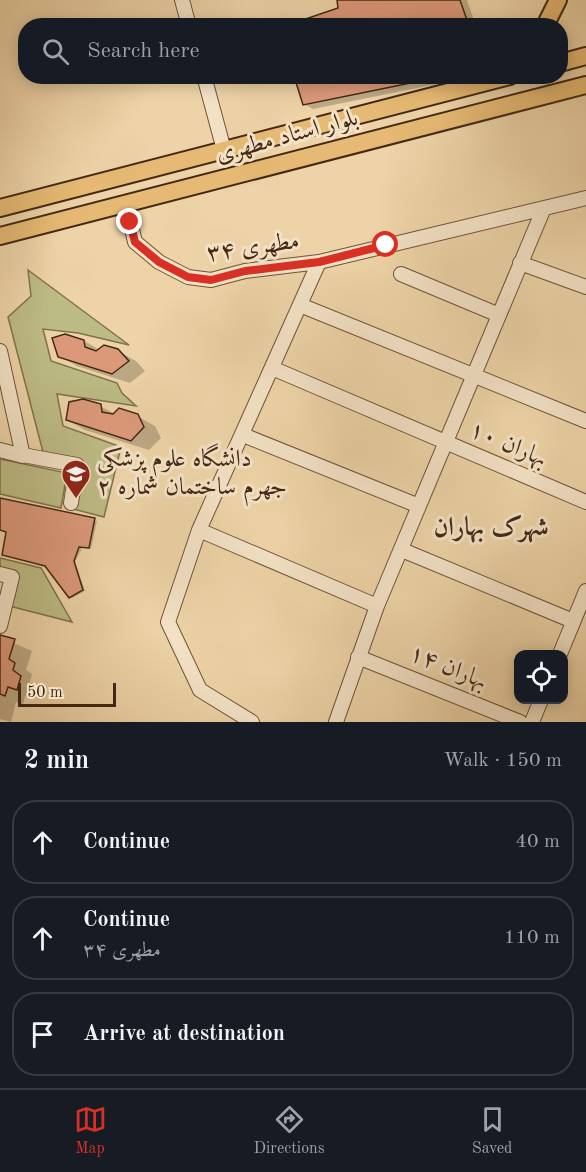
<!DOCTYPE html>
<html lang="en">
<head>
<meta charset="utf-8">
<style>
  body { margin:0; font-family:"Old Standard TT",Amiri,serif; background:#20242c; color:#f1f3f6 }
  .controls { position:absolute; right:18px; bottom:18px; display:grid; overflow:hidden; border-radius:12px; box-shadow:0 3px 15px #0003 }
  .controls button { width:54px; height:54px; display:grid; place-items:center; padding:0; border:0; border-bottom:2px solid #363941; background:#171b24; color:#f1f3f6; font:30px sans-serif }
  .scale { position:absolute; left:18px; bottom:15px; width:98px; box-sizing:border-box; padding-left:6px; border:3px solid #442814; border-top:0; font-size:16px; line-height:21px; white-space:nowrap; color:#442814; -webkit-text-stroke:4px #f3e2c6; paint-order:stroke }
  .stop { position:absolute; width:18px; height:18px; margin:-14px; border:4px solid #d93025; border-radius:50%; background:#fff }
  .stop.end { background:#d93025; border-color:#fff; box-shadow:0 2px 6px #0008 }
  .list { margin:0; padding:0; list-style:none }
  h2 { display:flex; justify-content:space-between; align-items:center; height:78px; margin:0; padding:0 24px; font-size:26px }
  h2 small { font-size:20px; font-weight:400; color:#9ea1a6 }
  .list li { display:grid; grid-template-columns:39px 1fr auto; gap:18px; align-items:center; box-sizing:border-box; height:84px; margin:0 12px 12px; padding:0 12px; border:2px solid #363941; border-radius:24px }
  .list b { display:block; font-size:22px; white-space:nowrap }
  .list p { margin:0; font-size:20px; white-space:nowrap; color:#9ea1a6 }
  .list em { font-size:20px; font-style:normal; color:#9ea1a6 }
  .icon { flex:none; width:33px; height:33px; fill:none; stroke:currentColor; stroke-width:2; stroke-linecap:round; stroke-linejoin:round }
  .map { position:relative; flex:none; width:586px; height:722px; overflow:hidden }
  .search { position:absolute; background:#171b24; box-shadow:0 3px 15px #0003; left:18px; right:18px; top:18px; height:66px; display:flex; align-items:center; gap:15px; box-sizing:border-box; padding:0 21px; border-radius:24px; color:#9ea1a6; font-size:22px }
  .sheet { height:366px; background:#171b24 }
  nav { display:flex; justify-content:space-around; align-items:center; box-sizing:border-box; height:84px; border-top:2px solid #363941; background:#171b24; font-size:16px; color:#9ea1a6 }
  nav a { display:grid; justify-items:center; gap:3px }
  nav .on { color:#d93025 }
  .map>svg:first-child { display:block }
</style>
</head>
<body>
<div class="map">
<svg width="586" height="722" viewBox="0 0 586 722">
  <rect width="100%" height="100%" fill="#edd3a7"/>
  <filter id="stains"><feTurbulence type="fractalNoise" baseFrequency=".00333" numOctaves="4"/><feColorMatrix values="0 0 0 0 .2 0 0 0 0 .09 0 0 0 0 .02 0 0 0 .5 -.17"/></filter>
  <radialGradient id="worn" r=".72"><stop offset=".6" stop-color="#630" stop-opacity="0"/><stop offset="1" stop-color="#630" stop-opacity=".3"/></radialGradient>
  <path fill="#bdbb84" stroke="#80724c" stroke-width="1.5" d="M28,270L129,345L78,333L43,329L51,361L117,383L122,393L136,406L57,394L63,426L121,447L104,517L73,509L81,461L43,452L8,317L31,296Z
    M0,459L67,473L61,508L0,494Z
    M0,558L41,568L72,622L9,606L16,574L0,569Z"/>
  <path fill="#0003" d="M338,0H467L476,26H290L340,9Z
    M296,76H477L313,109L304,104Z
    M84,341L100,350L118,351L136,361L145,371L130,383L77,366L59,356Z
    M100,406L115,414L137,416L155,426L161,438L149,450L85,430L67,420Z
    M0,499L97,521L91,549L82,548L75,562L85,591L72,598L70,597L47,566L7,532L0,530Z
    M0,637L32,651L26,670L32,674L30,682L38,687L34,699L25,696L23,705L16,702L11,722L0,719Z"/>
  <path fill="#dc997a" stroke="#442814" stroke-width="1.5" d="M337,0H460L469,26H285L338,8Z
    M294,76H445L303,105Z
    M65,334L84,340L85,347L96,351L104,345L118,349L129,361L112,374L58,357L52,338Z
    M83,399L101,404L102,412L113,414L119,408L138,414L144,427L131,441L66,420L69,402Z
    M0,498L95,518L89,548L79,547L74,561L83,590L69,598L45,566L2,555L6,532L0,530Z
    M0,635L15,639L9,659L15,663L13,670L21,676L17,690L8,687L5,696L0,694Z"/>
  <g fill="none" stroke-linecap="round" stroke-linejoin="round">
    <g stroke="#6e5339" stroke-width="16">
      <path id="minor" d="M182,0L189,26
        M204,76L224,150
        M126,204L135,242L159,262L188,277L211,280L245,271L319,262
        M520,263L586,287
        M401,274L499,315
        M300,305L586,421
        M0,351L23,456L0,450
        M272,368L586,502
        M243,435L419,506
        M23,455L77,465L71,503
        M199,530L377,606
        M402,550L573,621
        M0,574L12,577L0,626
        M560,654L586,591
        M358,657L520,722
        M252,722L200,690L168,622L199,530L319,262L586,198
        M336,722L377,606L544,208
        M532,722L541,700"/>
    </g>
    <g stroke="#442814" stroke-width="20">
      <path id="major" d="M545,26L558,0
        M560,63L586,56
        M0,208L510,76
        M0,236L586,85"/>
    </g>
    <use href="#minor" stroke="#f3e2c6" stroke-width="14"/>
    <use href="#major" stroke="#e6ba74" stroke-width="16"/>
  </g>
  <g fill="none" stroke-linecap="round" stroke-linejoin="round">
    <path stroke="#d93025" stroke-width="8" d="M130,222L135,242L159,262L188,277L211,280L245,271L319,262L386,245"/>
  </g>
  <defs>
    <g id="university-pin" transform="scale(1.5)"><path d="M0 17L-7.5 6A9.5 9.5 0 1 1 7.5 6Z" fill="#8f2418" stroke="#f3e2c6"/><path d="M0-5L7-2L0 1L-7-2ZM-4 1L0 2.5L4 1V4Q0 6-4 4Z" fill="#fff"/></g>
  </defs>
  <g fill-rule="evenodd">
    <use href="#university-pin" x="76" y="474"/>
  </g>
  <g text-anchor="middle" dominant-baseline="central" stroke-width="6" stroke-linejoin="round" paint-order="stroke">
    <g font-size="24" fill="#442814" stroke="#f3e2c6">
      <text transform="translate(287 137) rotate(-15)">بلوار استاد مطهری</text>
      <text transform="translate(253 248) rotate(-8)">مطهری ۳۴</text>
      <text transform="translate(508 445) rotate(23)">بهاران ۱۰</text>
      <text transform="translate(448 668) rotate(22)">بهاران ۱۴</text>
    </g>
    <g font-size="24" fill="#442814" stroke="#f3e2c6" text-anchor="start">
      <text x="97" y="460">دانشگاه علوم پزشکی<tspan x="97" dy="28">جهرم ساختمان شماره ۲</tspan></text>
    </g>
    <g font-size="26" font-weight="bold" fill="#442814" stroke="#f3e2c6">
      <text x="491" y="528">شهرک بهاران</text>
    </g>
  </g>
  <rect width="100%" height="100%" filter="url(#stains)"/>
  <rect width="100%" height="100%" fill="url(#worn)"/>
</svg>
<div class="controls">
<button><svg class="icon" aria-label="locate" viewBox="0 0 24 24"><circle cx="12" cy="12" r="6"/><path d="M12 2v4M12 18v4M2 12h4M18 12h4"/></svg></button>
</div>
<div class="scale">50 m</div>
<div class="stop" style="left:386px;top:245px"></div>
<div class="stop end" style="left:130px;top:222px"></div>
<div class="search"><svg class="icon" aria-label="search" viewBox="0 0 24 24"><circle cx="10" cy="10" r="6"/><path d="M15 15l6 6"/></svg>Search here</div>
</div>
<section class="sheet">
<h2>2 min<small>Walk · 150 m</small></h2>
<ul class="list">
<li><svg class="icon" aria-label="ahead" viewBox="0 0 24 24"><path d="M12 20V5M6 11l6-6 6 6"/></svg><div><b>Continue</b></div><em>40 m</em></li>
<li><svg class="icon" aria-label="ahead" viewBox="0 0 24 24"><path d="M12 20V5M6 11l6-6 6 6"/></svg><div><b>Continue</b><p>مطهری ۳۴</p></div><em>110 m</em></li>
<li><svg class="icon" aria-label="arrive" viewBox="0 0 24 24"><path d="M6 21V4h12l-3 4 3 4H6"/></svg><div><b>Arrive at destination</b></div></li>
</ul>
</section>
<nav>
<a class="on"><svg class="icon" aria-label="map" viewBox="0 0 24 24"><path d="M3 6l6-2 6 2 6-2v14l-6 2-6-2-6 2zM9 4v14M15 6v14"/></svg>Map</a>
<a><svg class="icon" aria-label="directions" viewBox="0 0 24 24"><path d="M12 3l9 9-9 9-9-9zM9 14v-3h6M13 9l2 2-2 2"/></svg>Directions</a>
<a><svg class="icon" aria-label="saved" viewBox="0 0 24 24"><path d="M7 4h10v16l-5-4-5 4z"/></svg>Saved</a>
</nav>
</body>
</html>
